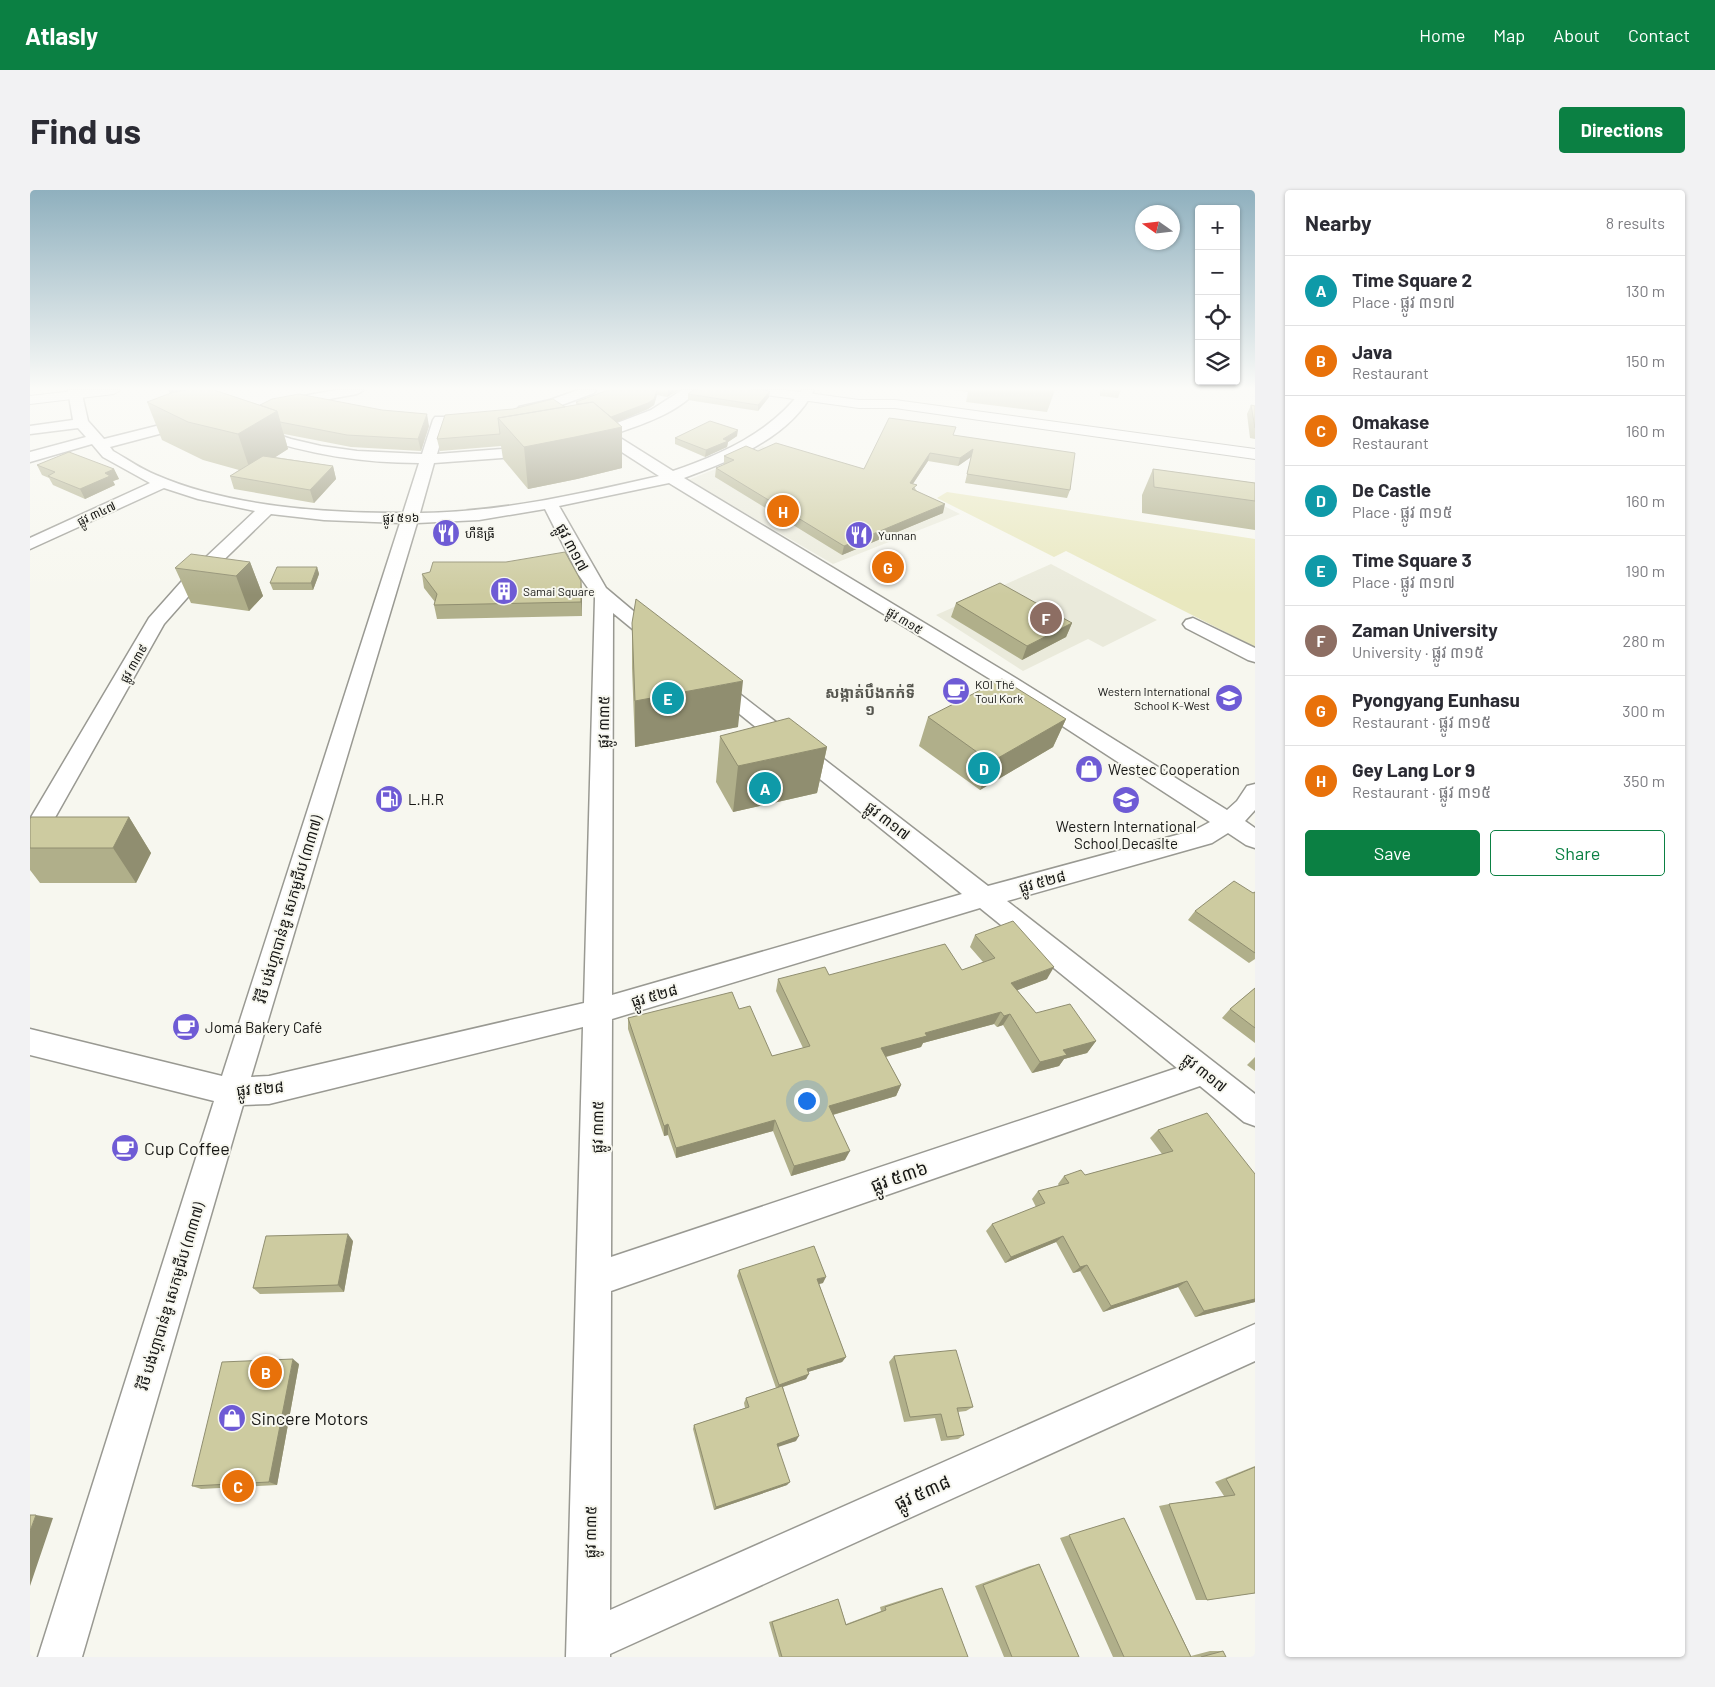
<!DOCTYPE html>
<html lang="en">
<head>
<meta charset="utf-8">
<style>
  body { margin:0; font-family:Barlow,"Noto Sans Khmer",sans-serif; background:#f2f2f3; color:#2b2b33 }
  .controls { position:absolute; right:15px; top:15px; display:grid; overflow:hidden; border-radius:5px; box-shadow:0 1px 4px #0004 }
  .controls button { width:45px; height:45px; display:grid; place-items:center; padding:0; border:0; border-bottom:1px solid #e1e1e2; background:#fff; color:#2b2b33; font:25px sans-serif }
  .compass { position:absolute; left:1105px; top:15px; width:45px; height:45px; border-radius:50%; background:#fff; box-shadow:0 1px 4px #0004; rotate:284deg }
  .you { position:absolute; left:776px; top:910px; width:18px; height:18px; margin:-12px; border:4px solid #fff; border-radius:50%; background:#1a73e8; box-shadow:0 0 0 8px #1a73e833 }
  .badge { display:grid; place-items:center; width:32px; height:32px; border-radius:50%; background:#0b8043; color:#fff; font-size:16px; font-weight:700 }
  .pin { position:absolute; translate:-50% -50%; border:2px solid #fff; box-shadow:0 1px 5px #0006 }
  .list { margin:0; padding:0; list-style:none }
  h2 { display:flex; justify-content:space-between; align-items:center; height:65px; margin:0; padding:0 20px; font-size:21px }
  h2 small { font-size:16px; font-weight:400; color:#7c7c81 }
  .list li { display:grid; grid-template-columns:32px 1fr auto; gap:15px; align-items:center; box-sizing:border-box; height:70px; padding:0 20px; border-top:1px solid #e1e1e2 }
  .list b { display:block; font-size:19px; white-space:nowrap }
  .list p { margin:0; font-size:16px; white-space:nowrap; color:#7c7c81 }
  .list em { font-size:16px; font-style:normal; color:#7c7c81 }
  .actions { display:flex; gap:10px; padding:15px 20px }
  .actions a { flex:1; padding:11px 0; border:1px solid #0b8043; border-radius:5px; text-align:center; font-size:18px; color:#0b8043 }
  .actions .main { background:#0b8043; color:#fff }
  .icon { flex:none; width:28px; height:28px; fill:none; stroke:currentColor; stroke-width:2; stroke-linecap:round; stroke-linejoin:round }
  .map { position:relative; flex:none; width:1225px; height:1467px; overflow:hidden; border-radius:5px }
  header { display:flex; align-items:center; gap:30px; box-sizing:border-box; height:70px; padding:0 25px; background:#0b8043; color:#fff }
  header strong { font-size:24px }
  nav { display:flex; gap:28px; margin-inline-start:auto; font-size:18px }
  .intro { display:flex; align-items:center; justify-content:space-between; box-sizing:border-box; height:120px; padding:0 30px }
  h1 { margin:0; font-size:35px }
  .button { padding:12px 22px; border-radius:5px; background:#0b8043; color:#fff; font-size:18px; font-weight:700 }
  main { display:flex; gap:30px; padding:0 30px }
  aside { flex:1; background:#fff; border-radius:5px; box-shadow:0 1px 4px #0004 }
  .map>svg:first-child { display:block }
</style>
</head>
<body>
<header>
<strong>Atlasly</strong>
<nav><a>Home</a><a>Map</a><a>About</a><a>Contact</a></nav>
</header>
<div class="intro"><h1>Find us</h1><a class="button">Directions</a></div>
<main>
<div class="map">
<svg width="1225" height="1467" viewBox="0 0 1225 1467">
  <rect width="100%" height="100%" fill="#f7f7ef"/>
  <path fill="#eaeadb" d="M732,256L886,302L930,324L803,374L658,290L701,273Z
    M1021,374L1127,430L1073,457L1058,449L993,481L906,425Z"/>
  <path fill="#e9e8bf" d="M917,302L1225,349V457L1036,361L1024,367L907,308Z"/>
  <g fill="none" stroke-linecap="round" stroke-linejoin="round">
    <g stroke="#999992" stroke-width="3">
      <path id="minor" d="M38,200H51L58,231L74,249L162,227L167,228L169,231L167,234L80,257L83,261C97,269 111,279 126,285C200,317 294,323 373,323L389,273C330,273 275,264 219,244L217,241L219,238L224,237L261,249L291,256L327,261L392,264L403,230L405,227H415L417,230L407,264L472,259L506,254L511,255L513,258L511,261L506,262L472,268L404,273L390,323C471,322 550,304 629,286L570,248L561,250L556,249L554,246L560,242L556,237L558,234L563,233L574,238L621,220L652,200H667C650,222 609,236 584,244L643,281C692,264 740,243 772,200H784C761,247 701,271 654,288L979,484L1197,620L1207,611L1217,596L1225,594V620L1215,631L1225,638V658L1216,655L1198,643L1182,653L977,711L1225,904V936L1214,932L1170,896L581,1101L580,1420L1225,1134V1171L580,1464V1467H536L553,837L239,914L213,915L52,1467H8L184,911L0,865V839L192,886L370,333L294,330L241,324L172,391L134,434L9,656L0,659V629L119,428L159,383L225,321L168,309L134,298L0,359V348L120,293L73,267L62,254L0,272V262L56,247L48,238L0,244V236L43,230ZM639,293L965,492L1180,632L1165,640L958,696L689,488L682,486L675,488L672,492L675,496L932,704L582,805L583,423L622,455L629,457L636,455L639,451L576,398L529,316ZM515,319L548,384L565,408L554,813L239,886L221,887L387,333L449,330ZM950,718L1147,878L581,1067L582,829Z
        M307,200H334L327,204L250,218L243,214L250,210Z
        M548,200H566L564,203L529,216L494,224L487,220L489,217L520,210Z
        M1163,428L1225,458V472L1218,470L1156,438L1153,434L1156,430Z"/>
    </g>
    <g stroke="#999992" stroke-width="2">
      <path id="major" d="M52,200H91L84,204L0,214V206Z
        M722,200H756L829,210H865L1225,259V269L865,218H829L729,204Z"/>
    </g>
    <use href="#minor" fill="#fff" fill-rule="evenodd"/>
    <use href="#major" fill="#fff" fill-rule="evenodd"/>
  </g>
  <path fill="#b0af8a" d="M138,200H184L230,215L399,236L391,261L321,257L254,244L258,259L245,267L303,276L306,289L284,313L204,299L200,286L209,280L173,270L132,250L117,212L140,204Z
    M578,200H649L637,207L627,205L624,215L618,219L587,232L592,237V278L547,289L498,299L473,269L471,256L410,261L407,249L415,225L535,217L546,215V212Z
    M924,200H1025L1017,222L936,212L938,202Z
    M1070,200H1090V202L1088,208L1070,206Z
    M658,204L739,207L728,221L658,210Z
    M1221,215L1225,216V249L1220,248L1217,224Z
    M924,245L1040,300L1037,308L935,293L941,267L928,276L898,271L883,294L886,300L913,323L812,365L685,287L686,278L694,275V266L728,261L834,279Z
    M707,246L698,252L697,257L675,267L645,254V248Z
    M7,275L84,279L89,289L83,291L85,295L55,309L23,295L19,288L12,285Z
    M1123,279L1225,293V340L1112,323V305Z
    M220,372L233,406L219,421L161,413L145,378Z
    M287,377L289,384L283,400H243L240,393Z
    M392,384L551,391L552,426L407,429L404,415L405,412L394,398Z
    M926,413L1042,433L1036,447L992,470L921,427Z
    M602,433L708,537L605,557L602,478Z
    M898,527L1036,529L1023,557L950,600L889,556Z
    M690,546L797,557L787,603L703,622L686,592Z
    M99,627L121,663L106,693H10L0,680V629Z
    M1225,702V769L1219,773L1158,730L1165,721L1223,703Z
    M945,745L1017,789L987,800L1006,823L1066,851L1057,863L1034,869L1029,876L1002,883L973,835L967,837L964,834L893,853L891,857L856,867L871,895L866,906L803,925L815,970L761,986L743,941L646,968L638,945L634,946L598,839V828L709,819L742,866L773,858L746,801L748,789L799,785L932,780L953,772L940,757Z
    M1225,798V853L1192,828L1200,819Z
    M1225,867V881L1217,875Z
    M1128,940L1225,984V1112L1165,1127L1148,1097L1073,1122L1050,1081L1043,1083L1026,1052L975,1073L956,1041L962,1034L1006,1017L1002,1009L1008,1001L1029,996L1028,994L1034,986L1055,985L1132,964L1120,948Z
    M323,1051L314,1102L230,1104L223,1098Z
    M709,1080L793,1093L789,1094L816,1167L812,1172L778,1182L776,1189L753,1197L766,1251L748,1256L757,1295L684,1320L663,1239L664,1235L715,1218L714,1213L716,1208L746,1198L707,1086Z
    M864,1166L943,1217L936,1221L928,1222L934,1245L928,1249L911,1251L905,1228L874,1232L859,1172Z
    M269,1174L247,1295L171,1299L162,1296Z
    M1225,1276V1403L1177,1410H1166L1129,1316L1139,1314L1194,1306L1185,1292Z
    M1094,1328L1161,1466L1180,1461H1193L1196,1467H1083L1030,1348Z
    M1009,1374L1049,1467H974L945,1396L1000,1376Z
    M912,1398L938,1467H749L739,1432L808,1409L816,1434L851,1421L850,1417L906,1399Z"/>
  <path fill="#908e70" d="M139,200H173L150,228Z
    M627,200V205L624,215L618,219L575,237V230Z
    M638,200H649L637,207Z
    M740,201L739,207L728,221V215Z
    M247,221L258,259L221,283L208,244Z
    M397,224L399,236L391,261L388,249Z
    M592,237V278L547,289L498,299L494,257Z
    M708,240L707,246L698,252L697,257L675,267L676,260L693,249Z
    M943,259L941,267L928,276L930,268Z
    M900,263L898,271L878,301L880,293Z
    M303,276L306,289L284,313L280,300Z
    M84,279L89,289L83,291L85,295L55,309L50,299L75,283Z
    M915,314L913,323L812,365L814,356Z
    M220,372L233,406L219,421L206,386Z
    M287,377L289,384L283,400L281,393Z
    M551,391L552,404V426L551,412Z
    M1042,433L1036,447L992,470L997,456Z
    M713,491L708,537L605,557V511Z
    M1036,529L1023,557L950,600L961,572Z
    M797,557L787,603L703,622L708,576Z
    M99,627L121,663L106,693L83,658Z
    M1024,777L1017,789L975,805L981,793Z
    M971,822L964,834L893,853L891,857L847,869L851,858L895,843Z
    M980,824L973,835L967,837L974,826Z
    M1066,851L1057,863L1034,869L1029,876L1002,883L1010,872L1033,860Z
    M871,895L866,906L795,927L799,916Z
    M745,930L743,941L646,968V958Z
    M638,934V945L634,946V936Z
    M820,961L815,970L761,986L764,976Z
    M318,1044L323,1051L314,1102L308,1095Z
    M1033,1046L1026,1052L975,1073L981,1067Z
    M1057,1075L1050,1081L1043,1083L1050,1077Z
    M796,1087L793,1093L784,1095L787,1089Z
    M1157,1091L1148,1097L1073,1122L1081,1116Z
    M1225,1109V1112L1165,1127L1174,1121Z
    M816,1167L812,1172L774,1183L777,1179Z
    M263,1169L269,1174L247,1295L239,1292Z
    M779,1184L776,1189L746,1199L749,1195Z
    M769,1246L766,1251L745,1258L747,1254Z
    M760,1292L757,1295L684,1320L686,1317Z
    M6,1325L23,1328L0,1396V1341Z"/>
  <path fill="#cdcba0" stroke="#908e70" d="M157,200H184L247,221L208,244L158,232L117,212L141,203Z
    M578,200H627L624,209L618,213L581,227L563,212L549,214L546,212Z
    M663,200H733L740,201L728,215L658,204Z
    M1072,200H1090V202Z
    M269,204L352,220L397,224L388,249L317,245L250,232L247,221L230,215L242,209Z
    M523,209L535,217L468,228L470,244L407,249L415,225L483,219Z
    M563,212L592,237L545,247L494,257L468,228Z
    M1221,215L1225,216V238Z
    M859,228L926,237L923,245L1045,263L1040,300L937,284L943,259L930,268L900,263L880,293L887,295L882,299L915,314L814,356L686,278L704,270L694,266L716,256L728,261L746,253L834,279Z
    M680,231L708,240L693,249L698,251L676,260L645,248Z
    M39,262L84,279L75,283L80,286L50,299L18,286L25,282L7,275Z
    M233,266L303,276L280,300L200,286Z
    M1123,279L1225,293V311L1124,297Z
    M535,362L551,391V412L404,415L407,404L392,384L400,382L403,372H476Z
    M161,364L220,372L206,386L145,378Z
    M247,377H287L281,393H240Z
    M970,393L1042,433L997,456L926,413Z
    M606,409L713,491L605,511L602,433Z
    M972,489L1036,529L961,572L898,527Z
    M759,528L797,557L708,576L690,546Z
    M1,627H99L83,658H0V629Z
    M1204,691L1223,703L1225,702V763L1165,721Z
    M983,731L1024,777L981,793L1006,823L1040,814L1066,851L1033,860L1037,865L1010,872L980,824L974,826L971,822L895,843L897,846L851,858L871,895L799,916L820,961L764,976L745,930L646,958L638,934L634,936L598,828L702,802L709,819L720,816L742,866L780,856L748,789L795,777L799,785L915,754L932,780L965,768L945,745Z
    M1225,798V838L1200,819Z
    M1177,923L1225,984V1109L1174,1121L1157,1091L1081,1116L1057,1075L1050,1077L1033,1046L981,1067L962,1034L1015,1013L1008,1001L1039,993L1034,986L1051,980L1055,985L1143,961L1128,940Z
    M318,1044L308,1095L223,1098L236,1046Z
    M784,1056L796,1087L787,1089L816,1167L777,1179L779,1184L749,1195L709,1080Z
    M926,1160L943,1217L927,1218L934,1245L917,1247L911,1224L880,1227L864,1166Z
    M263,1169L239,1292L162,1296L192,1172Z
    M752,1196L769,1246L747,1254L760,1292L686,1317L664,1235L719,1217L716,1208Z
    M1225,1277V1403L1177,1410L1139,1314L1205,1305L1196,1289Z
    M0,1325H6L0,1341Z
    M1094,1328L1161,1467H1094L1039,1345Z
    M1009,1374L1049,1467H982L953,1395Z
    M912,1398L938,1467H752L742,1432L808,1409L816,1435L856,1420L855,1417Z
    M1193,1461L1196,1467H1171Z"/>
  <linearGradient id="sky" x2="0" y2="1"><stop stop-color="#8fb0be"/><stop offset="0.49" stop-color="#fbfbf8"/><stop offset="1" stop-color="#fbfbf8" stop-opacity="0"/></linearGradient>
  <rect width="1225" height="405" fill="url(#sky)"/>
  <defs>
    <g id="restaurant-disc" transform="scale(1.4375)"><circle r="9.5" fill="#6e5bd5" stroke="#f7f7ef"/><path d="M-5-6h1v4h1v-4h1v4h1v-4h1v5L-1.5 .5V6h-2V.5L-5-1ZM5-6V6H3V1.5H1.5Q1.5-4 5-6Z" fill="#fff"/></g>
    <g id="building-disc" transform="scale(1.4375)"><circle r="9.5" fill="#6e5bd5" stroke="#f7f7ef"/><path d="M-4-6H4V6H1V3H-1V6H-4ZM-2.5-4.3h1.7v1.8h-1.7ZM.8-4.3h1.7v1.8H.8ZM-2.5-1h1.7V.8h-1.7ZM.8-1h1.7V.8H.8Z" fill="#fff"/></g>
    <g id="cafe-disc" transform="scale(1.4375)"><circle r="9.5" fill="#6e5bd5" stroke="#f7f7ef"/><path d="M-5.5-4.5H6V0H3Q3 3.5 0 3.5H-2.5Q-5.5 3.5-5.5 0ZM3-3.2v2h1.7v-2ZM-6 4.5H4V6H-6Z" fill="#fff"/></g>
    <g id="school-disc" transform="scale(1.4375)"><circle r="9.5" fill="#6e5bd5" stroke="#f7f7ef"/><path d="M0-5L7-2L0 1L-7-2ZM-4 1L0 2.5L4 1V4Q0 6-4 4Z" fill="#fff"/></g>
    <g id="shop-disc" transform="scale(1.4375)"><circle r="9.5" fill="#6e5bd5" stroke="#f7f7ef"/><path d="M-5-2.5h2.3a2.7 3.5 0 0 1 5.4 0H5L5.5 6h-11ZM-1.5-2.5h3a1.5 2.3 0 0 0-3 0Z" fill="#fff"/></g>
    <g id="fuel-disc" transform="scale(1.4375)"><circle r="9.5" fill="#6e5bd5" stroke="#f7f7ef"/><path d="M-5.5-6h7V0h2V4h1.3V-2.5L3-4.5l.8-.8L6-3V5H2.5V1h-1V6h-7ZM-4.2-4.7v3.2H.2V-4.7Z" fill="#fff"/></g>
  </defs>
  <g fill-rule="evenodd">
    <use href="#restaurant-disc" x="416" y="343"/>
    <use href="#restaurant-disc" x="829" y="345"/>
    <use href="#building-disc" x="474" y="401"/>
    <use href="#cafe-disc" x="926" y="501"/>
    <use href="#school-disc" x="1199" y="508"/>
    <use href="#shop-disc" x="1059" y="579"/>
    <use href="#fuel-disc" x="359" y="609"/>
    <use href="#school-disc" x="1096" y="610"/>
    <use href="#cafe-disc" x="156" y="837"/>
    <use href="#cafe-disc" x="95" y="958"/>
    <use href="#shop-disc" x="202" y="1228"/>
  </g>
  <g text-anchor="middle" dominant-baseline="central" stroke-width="4" stroke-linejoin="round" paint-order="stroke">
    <g font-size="12" fill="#171715" stroke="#f7f7ef">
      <text transform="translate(66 323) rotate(-25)">ផ្លូវ ៣៤៧</text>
      <text x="371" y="327">ផ្លូវ ៥១៦</text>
      <text transform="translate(875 430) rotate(32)">ផ្លូវ ៣១៥</text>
      <text transform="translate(103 473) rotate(-60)">ផ្លូវ ៣៣៩</text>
    </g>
    <g font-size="12" fill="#171715" stroke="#f7f7ef" text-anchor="start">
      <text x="435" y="343">ហឺនីធ្រី</text>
      <text x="848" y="345">Yunnan</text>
      <text x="493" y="401">Samai Square</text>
      <text x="945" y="494">KOI Thé<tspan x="945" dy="14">Toul Kork</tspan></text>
      <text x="1180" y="501" text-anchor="end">Western International<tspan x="1180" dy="14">School K-West</tspan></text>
    </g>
    <g font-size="15" fill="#171715" stroke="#f7f7ef">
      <text transform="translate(543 357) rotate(62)">ផ្លូវ ៣១៧</text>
      <text transform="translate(573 532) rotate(-89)">ផ្លូវ ៣៣៥</text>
      <text transform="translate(858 630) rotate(38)">ផ្លូវ ៣១៧</text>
      <text transform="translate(1012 691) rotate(-15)">ផ្លូវ ៥២៨</text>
      <text transform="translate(258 719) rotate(-73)">វិថី បង់ហ្គាបាន់ឌូ សេកមូជីប (៣៣៧)</text>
      <text transform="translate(624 805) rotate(-16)">ផ្លូវ ៥២៨</text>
      <text transform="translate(1175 882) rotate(39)">ផ្លូវ ៣១៧</text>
      <text transform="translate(230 898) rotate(-5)">ផ្លូវ ៥២៨</text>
      <text transform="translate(567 937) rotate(-89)">ផ្លូវ ៣៣៥</text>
      <text transform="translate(140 1106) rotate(-73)">វិថី បង់ហ្គាបាន់ឌូ សេកមូជីប (៣៣៧)</text>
      <text transform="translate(560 1342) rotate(-89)">ផ្លូវ ៣៣៥</text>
    </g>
    <g font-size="15" font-weight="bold" fill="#56564f" stroke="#f7f7ef">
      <text x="840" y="502">សង្កាត់បឹងកក់ទី<tspan x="840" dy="17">១</tspan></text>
    </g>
    <g font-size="15" fill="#171715" stroke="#f7f7ef" text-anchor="start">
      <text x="1078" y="579">Westec Cooperation</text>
      <text x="378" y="609">L.H.R</text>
      <text x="1096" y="636" text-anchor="middle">Western International<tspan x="1096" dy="17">School Decaslte</tspan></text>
      <text x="175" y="837">Joma Bakery Café</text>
    </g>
    <g font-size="18" fill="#171715" stroke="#f7f7ef" text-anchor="start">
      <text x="114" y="958">Cup Coffee</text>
      <text x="221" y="1228">Sincere Motors</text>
    </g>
    <g font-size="18" fill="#171715" stroke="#f7f7ef">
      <text transform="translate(869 986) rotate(-19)">ផ្លូវ ៥៣៦</text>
      <text transform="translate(892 1302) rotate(-24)">ផ្លូវ ៥៣៨</text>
    </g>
  </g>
</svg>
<div class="controls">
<button>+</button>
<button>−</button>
<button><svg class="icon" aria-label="locate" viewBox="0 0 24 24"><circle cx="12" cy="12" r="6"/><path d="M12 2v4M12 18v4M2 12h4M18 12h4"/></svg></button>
<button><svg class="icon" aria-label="layers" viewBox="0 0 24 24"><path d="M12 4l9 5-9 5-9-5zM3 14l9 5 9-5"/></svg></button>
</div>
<svg class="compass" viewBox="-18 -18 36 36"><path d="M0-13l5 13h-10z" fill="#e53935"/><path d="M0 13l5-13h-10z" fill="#7c7c81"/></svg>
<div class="you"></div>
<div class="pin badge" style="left:735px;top:598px;background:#0f9aa8">A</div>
<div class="pin badge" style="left:236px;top:1182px;background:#e8710a">B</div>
<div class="pin badge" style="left:208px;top:1296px;background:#e8710a">C</div>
<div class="pin badge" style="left:954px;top:578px;background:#0f9aa8">D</div>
<div class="pin badge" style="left:638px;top:508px;background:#0f9aa8">E</div>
<div class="pin badge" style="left:1016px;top:428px;background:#8d6e63">F</div>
<div class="pin badge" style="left:858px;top:377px;background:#e8710a">G</div>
<div class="pin badge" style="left:753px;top:321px;background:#e8710a">H</div>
</div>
<aside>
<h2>Nearby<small>8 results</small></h2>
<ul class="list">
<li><span class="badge" style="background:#0f9aa8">A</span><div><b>Time Square 2</b><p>Place · ផ្លូវ ៣១៧</p></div><em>130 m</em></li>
<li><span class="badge" style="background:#e8710a">B</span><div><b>Java</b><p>Restaurant</p></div><em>150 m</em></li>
<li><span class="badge" style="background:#e8710a">C</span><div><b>Omakase</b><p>Restaurant</p></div><em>160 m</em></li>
<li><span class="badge" style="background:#0f9aa8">D</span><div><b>De Castle</b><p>Place · ផ្លូវ ៣១៥</p></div><em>160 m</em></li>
<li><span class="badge" style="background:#0f9aa8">E</span><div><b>Time Square 3</b><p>Place · ផ្លូវ ៣១៧</p></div><em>190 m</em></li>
<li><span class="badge" style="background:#8d6e63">F</span><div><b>Zaman University</b><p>University · ផ្លូវ ៣១៥</p></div><em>280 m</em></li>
<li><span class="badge" style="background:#e8710a">G</span><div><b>Pyongyang Eunhasu</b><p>Restaurant · ផ្លូវ ៣១៥</p></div><em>300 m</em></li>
<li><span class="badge" style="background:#e8710a">H</span><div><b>Gey Lang Lor 9</b><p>Restaurant · ផ្លូវ ៣១៥</p></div><em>350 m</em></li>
</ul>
<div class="actions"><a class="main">Save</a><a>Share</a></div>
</aside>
</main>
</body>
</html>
